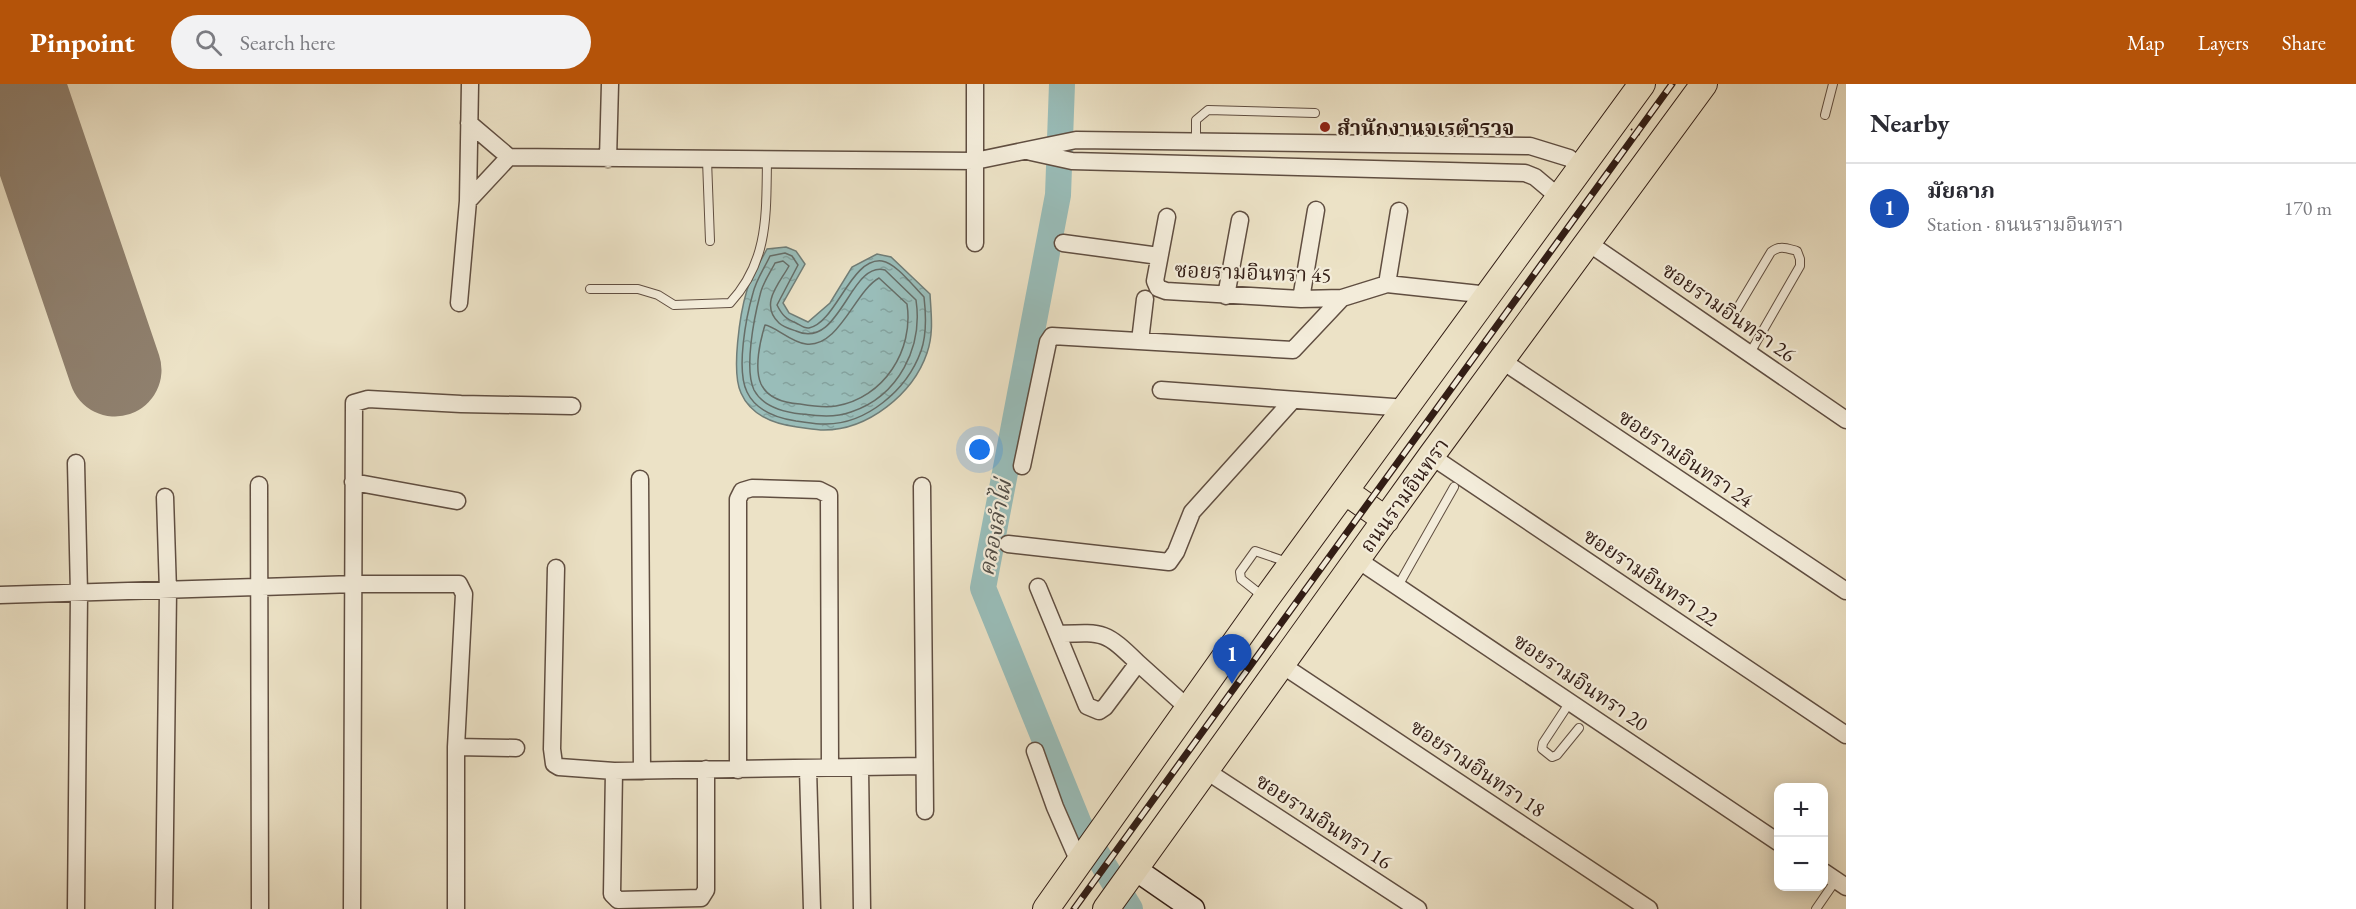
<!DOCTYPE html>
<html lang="en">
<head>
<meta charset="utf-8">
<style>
  body { margin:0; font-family:"EB Garamond","Noto Serif Thai",serif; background:#f2f2f3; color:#2b2b33 }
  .controls { position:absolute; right:18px; bottom:18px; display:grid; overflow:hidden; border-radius:12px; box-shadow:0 3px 15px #0003 }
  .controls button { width:54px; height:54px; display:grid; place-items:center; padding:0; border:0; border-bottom:2px solid #e1e1e2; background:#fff; color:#2b2b33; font:30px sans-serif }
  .you { position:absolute; left:980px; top:366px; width:21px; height:21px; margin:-15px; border:4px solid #fff; border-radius:50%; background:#1a73e8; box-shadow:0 0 0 9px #1a73e833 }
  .badge { display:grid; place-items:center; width:39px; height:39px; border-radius:50%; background:#b45309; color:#fff; font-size:20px; font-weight:700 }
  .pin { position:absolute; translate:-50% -50px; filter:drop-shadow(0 2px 3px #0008) }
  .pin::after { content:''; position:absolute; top:32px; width:21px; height:18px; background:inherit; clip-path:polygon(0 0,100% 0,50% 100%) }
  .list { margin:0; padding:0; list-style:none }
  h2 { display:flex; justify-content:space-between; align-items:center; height:78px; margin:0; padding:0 24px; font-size:26px }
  h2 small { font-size:20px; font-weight:400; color:#7c7c81 }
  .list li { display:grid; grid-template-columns:39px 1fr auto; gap:18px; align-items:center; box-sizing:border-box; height:90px; padding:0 24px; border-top:2px solid #e1e1e2 }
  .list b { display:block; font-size:22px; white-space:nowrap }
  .list p { margin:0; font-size:20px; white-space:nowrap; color:#7c7c81 }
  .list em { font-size:20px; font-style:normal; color:#7c7c81 }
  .icon { flex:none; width:33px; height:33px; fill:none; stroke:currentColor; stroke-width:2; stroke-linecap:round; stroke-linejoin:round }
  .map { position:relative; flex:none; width:1846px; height:825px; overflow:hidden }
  header { display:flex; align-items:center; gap:36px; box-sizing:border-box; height:84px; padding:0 30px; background:#b45309; color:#fff }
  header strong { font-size:28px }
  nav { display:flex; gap:33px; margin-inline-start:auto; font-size:21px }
  .search { width:420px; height:54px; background:#f2f2f3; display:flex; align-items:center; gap:15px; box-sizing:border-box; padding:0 21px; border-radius:33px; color:#7c7c81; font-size:22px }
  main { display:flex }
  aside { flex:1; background:#fff }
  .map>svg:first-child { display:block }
</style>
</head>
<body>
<header>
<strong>Pinpoint</strong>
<div class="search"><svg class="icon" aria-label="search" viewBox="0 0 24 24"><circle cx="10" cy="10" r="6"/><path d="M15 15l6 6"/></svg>Search here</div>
<nav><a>Map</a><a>Layers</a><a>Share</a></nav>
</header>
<main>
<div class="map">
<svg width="1846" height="825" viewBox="0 0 1846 825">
  <defs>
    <pattern id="water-ripples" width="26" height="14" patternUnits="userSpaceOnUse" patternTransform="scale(1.5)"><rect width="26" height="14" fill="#99bdb9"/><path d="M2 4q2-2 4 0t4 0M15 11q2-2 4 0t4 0" fill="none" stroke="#84a29e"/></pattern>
  </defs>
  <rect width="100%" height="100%" fill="#ece2c6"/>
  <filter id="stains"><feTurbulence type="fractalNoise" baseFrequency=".00333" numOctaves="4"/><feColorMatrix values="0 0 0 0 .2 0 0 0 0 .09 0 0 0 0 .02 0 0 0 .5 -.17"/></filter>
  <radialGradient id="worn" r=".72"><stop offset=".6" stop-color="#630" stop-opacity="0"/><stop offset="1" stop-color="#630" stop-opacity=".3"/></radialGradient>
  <path fill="url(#water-ripples)" stroke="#707d77" stroke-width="1.5" d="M786,163L796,167L805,180L783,219L789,229L808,238L830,219L852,183L877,170L891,173L930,210C931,229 934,249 927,269C913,310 868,346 824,346C815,346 806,344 797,343C774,340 751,332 741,309C731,288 740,229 747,206C751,192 760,178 767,165Z"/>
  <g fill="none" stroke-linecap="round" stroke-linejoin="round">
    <path stroke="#666d67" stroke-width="1.5" d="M785,169L792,172L798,181L777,221C782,231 786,235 796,239C800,241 805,245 809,244C836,239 851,173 882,177C896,179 913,202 924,213C926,230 927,250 921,267C907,306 866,341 824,340C815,340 805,338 796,337C777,334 756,327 747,308C736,286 746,233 753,209C756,196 765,183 770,172Z
      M783,177L789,182C779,200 759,220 779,239C783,243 790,245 796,247C840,267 850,176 885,186L916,216C923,263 899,312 851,328C834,334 818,332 801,330C783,328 763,323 754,306C744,285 754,234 760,211C762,200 770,189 775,179Z
      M879,194L907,220C914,266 884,314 836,322C824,324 812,322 800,320C785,319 768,315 761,300C754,284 760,257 765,241C773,241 792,259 806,260C839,264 855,207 879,194Z"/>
    <path stroke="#99bdb9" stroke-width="26" d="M1062,0L1058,111L983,504L1079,740L1130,825"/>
    <path stroke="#8f806e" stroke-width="93" d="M18,0L115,286"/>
    <g stroke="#604e41" stroke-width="10">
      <path id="lane" d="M1825,31L1833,0
        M1196,59V36L1208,26L1315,29
        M707,76L710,157
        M590,205H638L658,211L674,221L730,219C769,177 766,130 767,77
        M1737,225L1771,168C1780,161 1786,164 1797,167L1800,175V182L1750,269
        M1398,502L1454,403
        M1265,514L1241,495L1240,488L1255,467L1290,479
        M1570,618L1543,659L1542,665L1552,673L1557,671L1579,644
        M1816,825L1836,796"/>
    </g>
    <g stroke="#604e41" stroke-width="19">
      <path id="street" d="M469,39L509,73
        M1031,68L1072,77L1525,89L1535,93L1560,114
        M608,75L610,0
        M468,117L509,73L975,77L1076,56L1530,62L1569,74L1581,83
        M1167,133L1155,197L1158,204L1166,207L1301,215L1342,214L1387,200L1489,211
        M1587,158L1846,336
        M975,159V0
        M1063,159L1159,172
        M1387,200L1399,127
        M1226,212L1240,136
        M1301,215L1316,126
        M459,219L468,117L470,0
        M1140,257L1145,215
        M1501,276L1846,507
        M1161,306L1407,324
        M1431,372L1846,651
        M76,379L79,509L76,825
        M1022,382L1048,258L1052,252L1293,266L1342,214
        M640,395L642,687
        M353,398L457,417
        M259,401L260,825
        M922,402L925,727
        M1008,460L1169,478L1176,468L1192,428L1292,317
        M1358,476L1778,758
        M556,484L552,665L554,680L559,683L614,687L924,682
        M1038,503L1087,622L1099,627L1105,623L1138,579L1188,624
        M0,511L355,500H459L464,510L456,663V825
        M1059,550C1104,548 1105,547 1138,579
        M1282,581L1649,825
        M456,663L516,664
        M1035,667L1055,723L1079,778
        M860,684L862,825
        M808,685L812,825
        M738,686V415L742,407L752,404L819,406L829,411L830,683
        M1205,686L1418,825
        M614,687L612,810L618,816L701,814L706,806V685
        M1824,788L1846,803
        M164,825L168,507L165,413
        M352,825L354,319L368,315L461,320L572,322"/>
    </g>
    <g stroke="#321d15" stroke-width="25">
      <path id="secondary" d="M1135,785L1193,825"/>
    </g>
    <g stroke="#321d15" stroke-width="28">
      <path id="primary" d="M1346,408L1386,436
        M1046,825L1266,515L1642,0
        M1106,825L1431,372L1704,0"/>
    </g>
    <path stroke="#321d15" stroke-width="2" stroke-dasharray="1.5 3" stroke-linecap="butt" d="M1631,45L1641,52"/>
    <use href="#lane" stroke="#f3ecda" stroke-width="8"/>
    <use href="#street" stroke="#f3ecda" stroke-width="16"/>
    <use href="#secondary" stroke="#f3ecda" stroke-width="22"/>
    <use href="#primary" stroke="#ece2c6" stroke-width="26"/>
    <g stroke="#321d15" stroke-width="7">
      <path id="rail" d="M1074,825L1672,0"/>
    </g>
    <use href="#rail" stroke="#f3ecda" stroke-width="4.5" stroke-dasharray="14" stroke-linecap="butt"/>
  </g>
  <circle fill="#8f2418" stroke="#f3ecda" stroke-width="2" cx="1325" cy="43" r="6"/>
  <g text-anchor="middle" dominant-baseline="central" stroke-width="4.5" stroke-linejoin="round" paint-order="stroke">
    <g font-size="21" font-weight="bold" fill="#321d15" stroke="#f3ecda" text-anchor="start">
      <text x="1337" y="43">สำนักงานจเรตำรวจ</text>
    </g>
    <g font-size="21" fill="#321d15" stroke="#f3ecda">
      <text transform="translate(1253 188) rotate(2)">ซอยรามอินทรา 45</text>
      <text transform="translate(1729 228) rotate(35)">ซอยรามอินทรา 26</text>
      <text transform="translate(1686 374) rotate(34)">ซอยรามอินทรา 24</text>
      <text transform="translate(1404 411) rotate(-54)">ถนนรามอินทรา</text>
      <text transform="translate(1651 493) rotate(34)">ซอยรามอินทรา 22</text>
      <text transform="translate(1581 598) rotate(34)">ซอยรามอินทรา 20</text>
      <text transform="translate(1478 684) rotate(34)">ซอยรามอินทรา 18</text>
      <text transform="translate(1324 737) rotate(33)">ซอยรามอินทรา 16</text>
    </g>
    <g font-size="22" font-style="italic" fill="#514d46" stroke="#f3ecda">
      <text transform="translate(995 444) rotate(-79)">คลองลำไผ่</text>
    </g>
  </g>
  <rect width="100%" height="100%" filter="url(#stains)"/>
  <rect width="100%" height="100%" fill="url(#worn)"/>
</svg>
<div class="controls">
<button>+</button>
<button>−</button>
</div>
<div class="you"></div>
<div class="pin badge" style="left:1232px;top:600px;background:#1a4fb4">1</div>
</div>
<aside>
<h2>Nearby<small></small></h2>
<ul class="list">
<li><span class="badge" style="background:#1a4fb4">1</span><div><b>มัยลาภ</b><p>Station · ถนนรามอินทรา</p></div><em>170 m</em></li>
</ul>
</aside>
</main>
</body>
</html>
